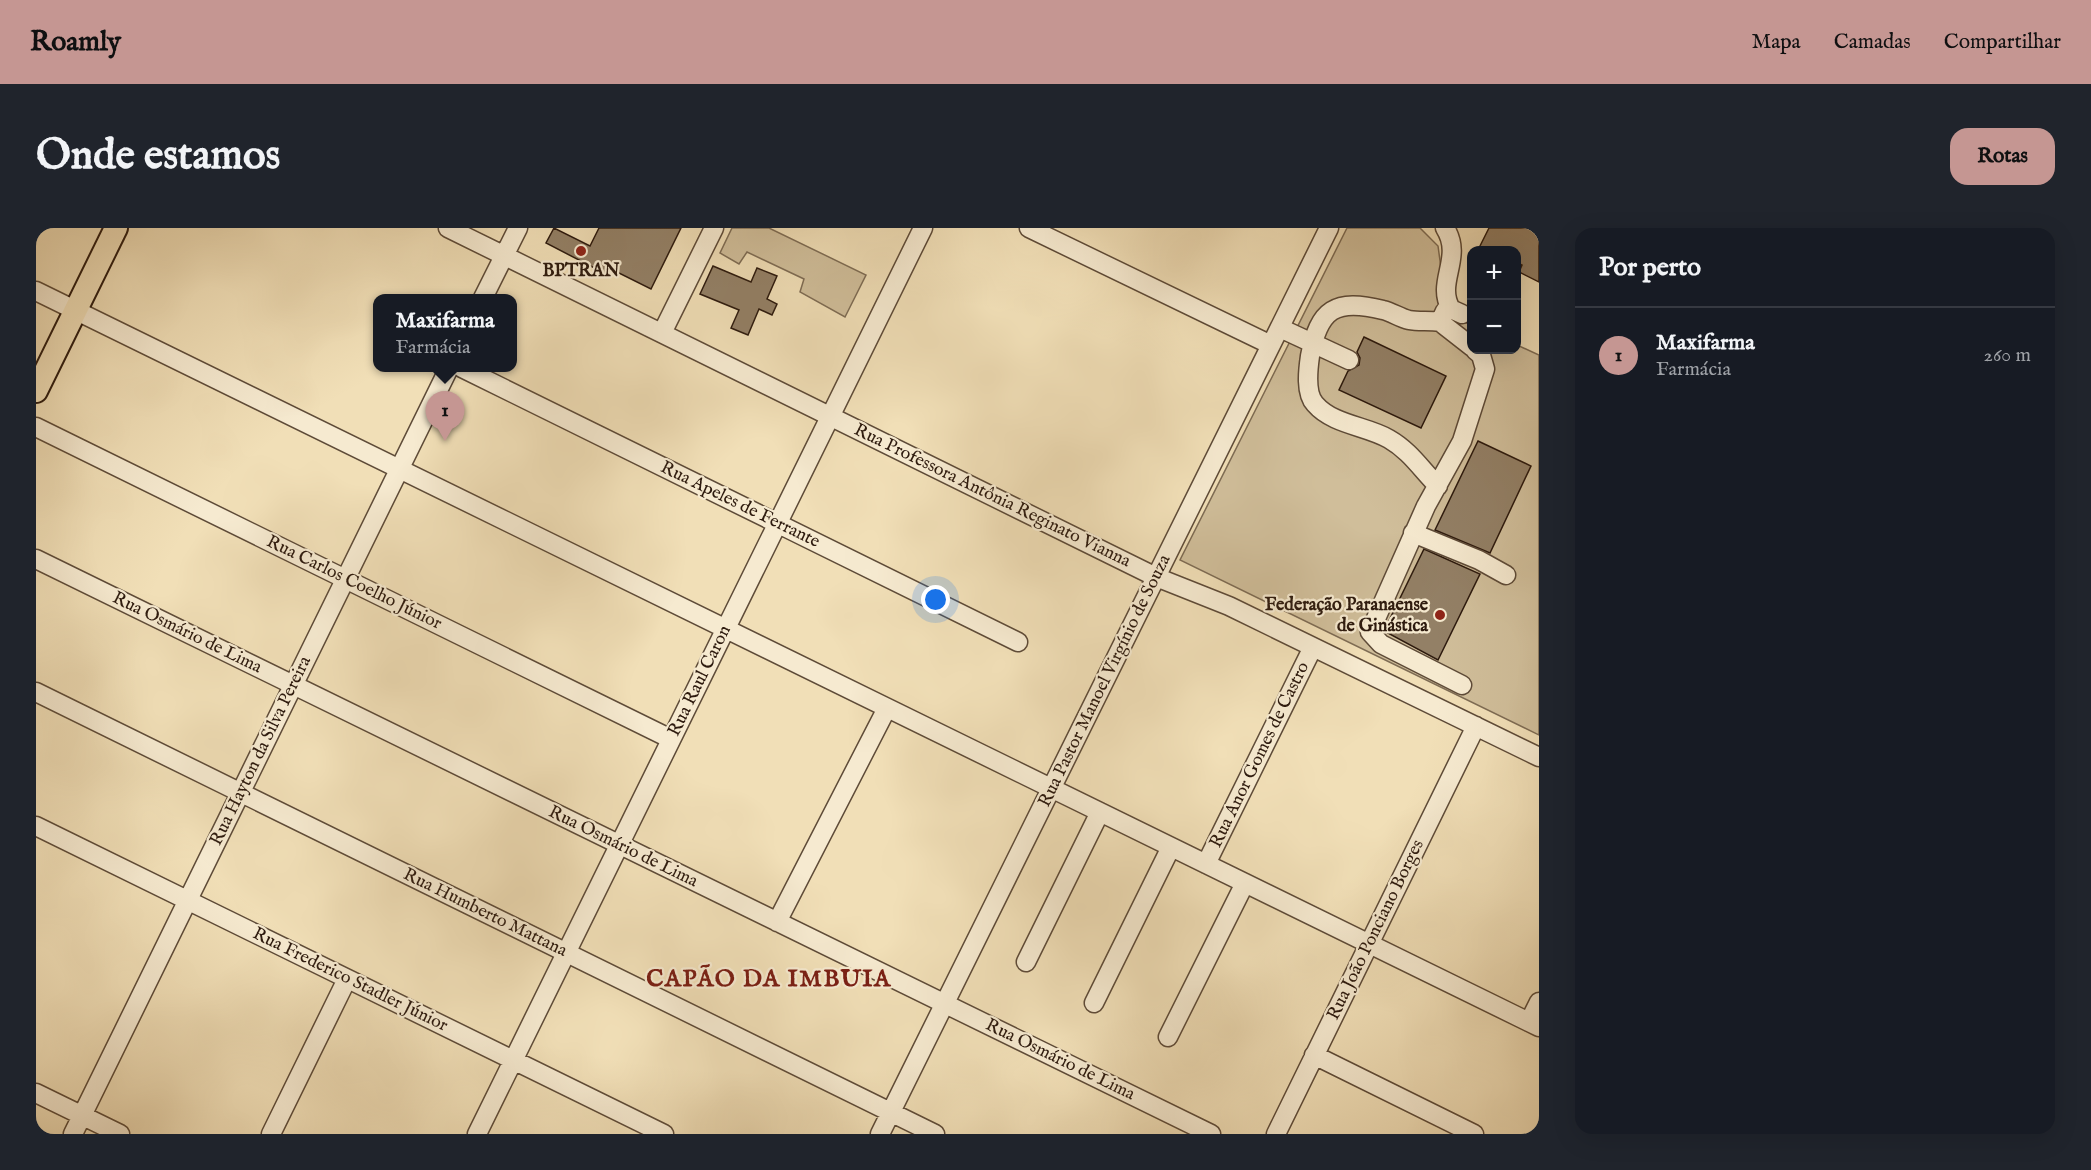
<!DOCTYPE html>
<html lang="pt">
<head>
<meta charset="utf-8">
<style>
  body { margin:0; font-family:"IM FELL English",serif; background:#20242c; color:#f1f3f6 }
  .controls { position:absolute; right:18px; top:18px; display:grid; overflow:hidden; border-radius:12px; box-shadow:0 6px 24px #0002 }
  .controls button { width:54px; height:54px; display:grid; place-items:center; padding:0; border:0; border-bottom:2px solid #363941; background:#171b24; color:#f1f3f6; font:30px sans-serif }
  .you { position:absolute; left:900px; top:372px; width:21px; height:21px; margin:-15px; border:4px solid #fff; border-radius:50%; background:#1a73e8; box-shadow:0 0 0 9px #1a73e833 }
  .badge { display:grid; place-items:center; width:39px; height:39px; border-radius:50%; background:#c59692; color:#111; font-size:20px; font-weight:700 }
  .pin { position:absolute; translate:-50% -50px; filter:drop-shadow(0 2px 3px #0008) }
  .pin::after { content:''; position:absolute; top:32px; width:21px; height:18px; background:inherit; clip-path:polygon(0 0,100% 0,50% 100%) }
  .popup { position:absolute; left:337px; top:66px; width:144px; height:78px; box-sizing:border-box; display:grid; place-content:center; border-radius:12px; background:#171b24; filter:drop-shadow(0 2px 4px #0005); font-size:20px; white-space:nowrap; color:#9ea1a6 }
  .popup b { font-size:22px; color:#f1f3f6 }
  .popup::after { content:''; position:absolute; left:50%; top:100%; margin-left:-12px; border:12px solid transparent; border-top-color:#171b24 }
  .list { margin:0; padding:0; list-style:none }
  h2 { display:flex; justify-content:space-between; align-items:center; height:78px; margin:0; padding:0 24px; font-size:26px }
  h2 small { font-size:20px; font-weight:400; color:#9ea1a6 }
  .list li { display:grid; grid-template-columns:39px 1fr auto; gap:18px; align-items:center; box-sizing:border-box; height:96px; padding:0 24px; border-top:2px solid #363941 }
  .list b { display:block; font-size:22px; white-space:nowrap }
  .list p { margin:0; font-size:20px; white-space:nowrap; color:#9ea1a6 }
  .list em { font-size:20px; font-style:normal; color:#9ea1a6 }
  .map { position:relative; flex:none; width:1503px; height:906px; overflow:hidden; border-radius:18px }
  header { display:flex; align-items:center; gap:36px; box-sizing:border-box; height:84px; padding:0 30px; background:#c59692; color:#111 }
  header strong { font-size:28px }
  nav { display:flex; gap:33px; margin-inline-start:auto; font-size:21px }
  .intro { display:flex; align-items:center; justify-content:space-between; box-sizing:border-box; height:144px; padding:0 36px }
  h1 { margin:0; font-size:42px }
  .button { padding:15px 27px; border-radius:18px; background:#c59692; color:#111; font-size:21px; font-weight:700 }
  main { display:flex; gap:36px; padding:0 36px }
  aside { flex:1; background:#171b24; border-radius:18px; box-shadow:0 6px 24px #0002 }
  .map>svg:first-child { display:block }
</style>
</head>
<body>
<header>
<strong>Roamly</strong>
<nav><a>Mapa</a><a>Camadas</a><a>Compartilhar</a></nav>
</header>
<div class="intro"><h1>Onde estamos</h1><a class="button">Rotas</a></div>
<main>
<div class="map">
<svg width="1503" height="906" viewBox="0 0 1503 906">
  <rect width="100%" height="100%" fill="#f1dfb7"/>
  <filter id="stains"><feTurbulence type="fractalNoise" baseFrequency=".00333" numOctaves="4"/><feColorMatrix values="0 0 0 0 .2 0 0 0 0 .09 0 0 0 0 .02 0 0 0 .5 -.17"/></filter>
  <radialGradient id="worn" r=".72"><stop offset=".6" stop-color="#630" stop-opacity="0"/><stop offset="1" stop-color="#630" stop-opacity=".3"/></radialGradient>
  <path fill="#d0be9a" stroke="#7e6c54" stroke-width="1.5" d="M696,0H733L830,47L809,89L764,64L768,51L711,24L703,36L684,25Z
    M1311,0H1384L1402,18L1406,47L1428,94L1435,97L1436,122H1480L1481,117L1503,127V507L1144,332Z"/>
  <path fill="#938066" stroke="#2d1a0e" stroke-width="1.5" d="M518,0L554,18L563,0H645L615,61L575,41L572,47L510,15Z
    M1453,0H1503V54L1483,44L1486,37L1480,34V22H1442Z
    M677,38L715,54L721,40L741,48L731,71L741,76L736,87L723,81L712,107L695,100L703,82L664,66Z
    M1328,109L1410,148L1385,200L1303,162L1312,143L1323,137L1324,130L1321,124Z
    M1442,213L1495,238L1454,325L1399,302Z
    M1388,321L1444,346L1402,432L1348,403Z"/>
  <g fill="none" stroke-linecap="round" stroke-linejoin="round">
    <g stroke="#5e4b38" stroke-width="21">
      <path id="minor" d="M412,0L1120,349L1193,378L1503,529
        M993,0L1235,117
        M1409,0C1428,30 1399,54 1415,81L1426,86
        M0,63L1503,799
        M447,70L482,0
        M1409,83L1404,94L1436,119
        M1244,100L1313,132
        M626,105L678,0
        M426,140L982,414
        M0,199L635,511
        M1402,258C1385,241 1374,223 1353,211C1331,198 1297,197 1279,176C1269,165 1272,142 1274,128C1283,81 1299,70 1347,82C1356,84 1364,90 1373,92C1383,94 1394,92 1404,94
        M1377,305L1443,332L1470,347
        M0,331L1175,906
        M1426,457L1345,416L1334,404L1390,278L1426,213L1449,141L1445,127L1439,122
        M0,464L899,906
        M0,598L628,906
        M1170,636L1277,419
        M741,694L851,480
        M990,734L1064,584
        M1058,775L1135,619
        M1493,794L1503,774
        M1132,809L1209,655
        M1278,827L1438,906
        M0,865L84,906
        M37,906L413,140
        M235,906L311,751
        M441,906L887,0
        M844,906L1293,0
        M1240,906L1440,498"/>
    </g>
    <g stroke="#2d1a0e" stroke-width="26">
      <path id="major" d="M0,163L80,0"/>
    </g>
    <use href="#minor" stroke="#f6ead0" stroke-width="18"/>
    <use href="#major" stroke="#f1dfb7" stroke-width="22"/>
  </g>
  <g fill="#8f2418" stroke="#f6ead0" stroke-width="2">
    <circle cx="545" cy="23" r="6"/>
    <circle cx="1404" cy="387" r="6"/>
  </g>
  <g text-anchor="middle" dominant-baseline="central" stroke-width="4.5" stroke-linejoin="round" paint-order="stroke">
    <g font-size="18" font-weight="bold" fill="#2d1a0e" stroke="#f6ead0">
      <text x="545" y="43">BPTRAN</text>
      <text x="1392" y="377" text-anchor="end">Federação Paranaense<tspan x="1392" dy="21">de Ginástica</tspan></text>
    </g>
    <g font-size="18" fill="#2d1a0e" stroke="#f6ead0">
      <text transform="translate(956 268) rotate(26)">Rua Professora Antônia Reginato Vianna</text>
      <text transform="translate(704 277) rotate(26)">Rua Apeles de Ferrante</text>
      <text transform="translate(318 355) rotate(26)">Rua Carlos Coelho Júnior</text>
      <text transform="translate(151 405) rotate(26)">Rua Osmário de Lima</text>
      <text transform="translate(664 453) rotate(-64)">Rua Raul Caron</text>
      <text transform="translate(1069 453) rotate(-64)">Rua Pastor Manoel Virgínio de Souza</text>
      <text transform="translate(225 523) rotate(-64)">Rua Hayton da Silva Pereira</text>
      <text transform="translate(1224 527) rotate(-64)">Rua Anor Gomes de Castro</text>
      <text transform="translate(587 619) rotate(26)">Rua Osmário de Lima</text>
      <text transform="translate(449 685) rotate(26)">Rua Humberto Mattana</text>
      <text transform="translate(1340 702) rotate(-64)">Rua João Ponciano Borges</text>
      <text transform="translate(314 752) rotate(26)">Rua Frederico Stadler Júnior</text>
      <text transform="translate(1024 832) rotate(26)">Rua Osmário de Lima</text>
    </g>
    <g font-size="24" font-weight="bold" letter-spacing="1.5" fill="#7a1f14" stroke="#f6ead0">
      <text x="733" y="751">CAPÃO DA IMBUIA</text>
    </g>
  </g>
  <rect width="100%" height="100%" filter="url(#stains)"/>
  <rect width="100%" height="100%" fill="url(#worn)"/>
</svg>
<div class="controls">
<button>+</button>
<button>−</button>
</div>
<div class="you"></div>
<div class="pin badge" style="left:409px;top:213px">1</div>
<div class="popup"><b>Maxifarma</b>Farmácia</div>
</div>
<aside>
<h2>Por perto<small></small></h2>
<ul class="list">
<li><span class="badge">1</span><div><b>Maxifarma</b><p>Farmácia</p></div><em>260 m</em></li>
</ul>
</aside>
</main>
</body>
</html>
